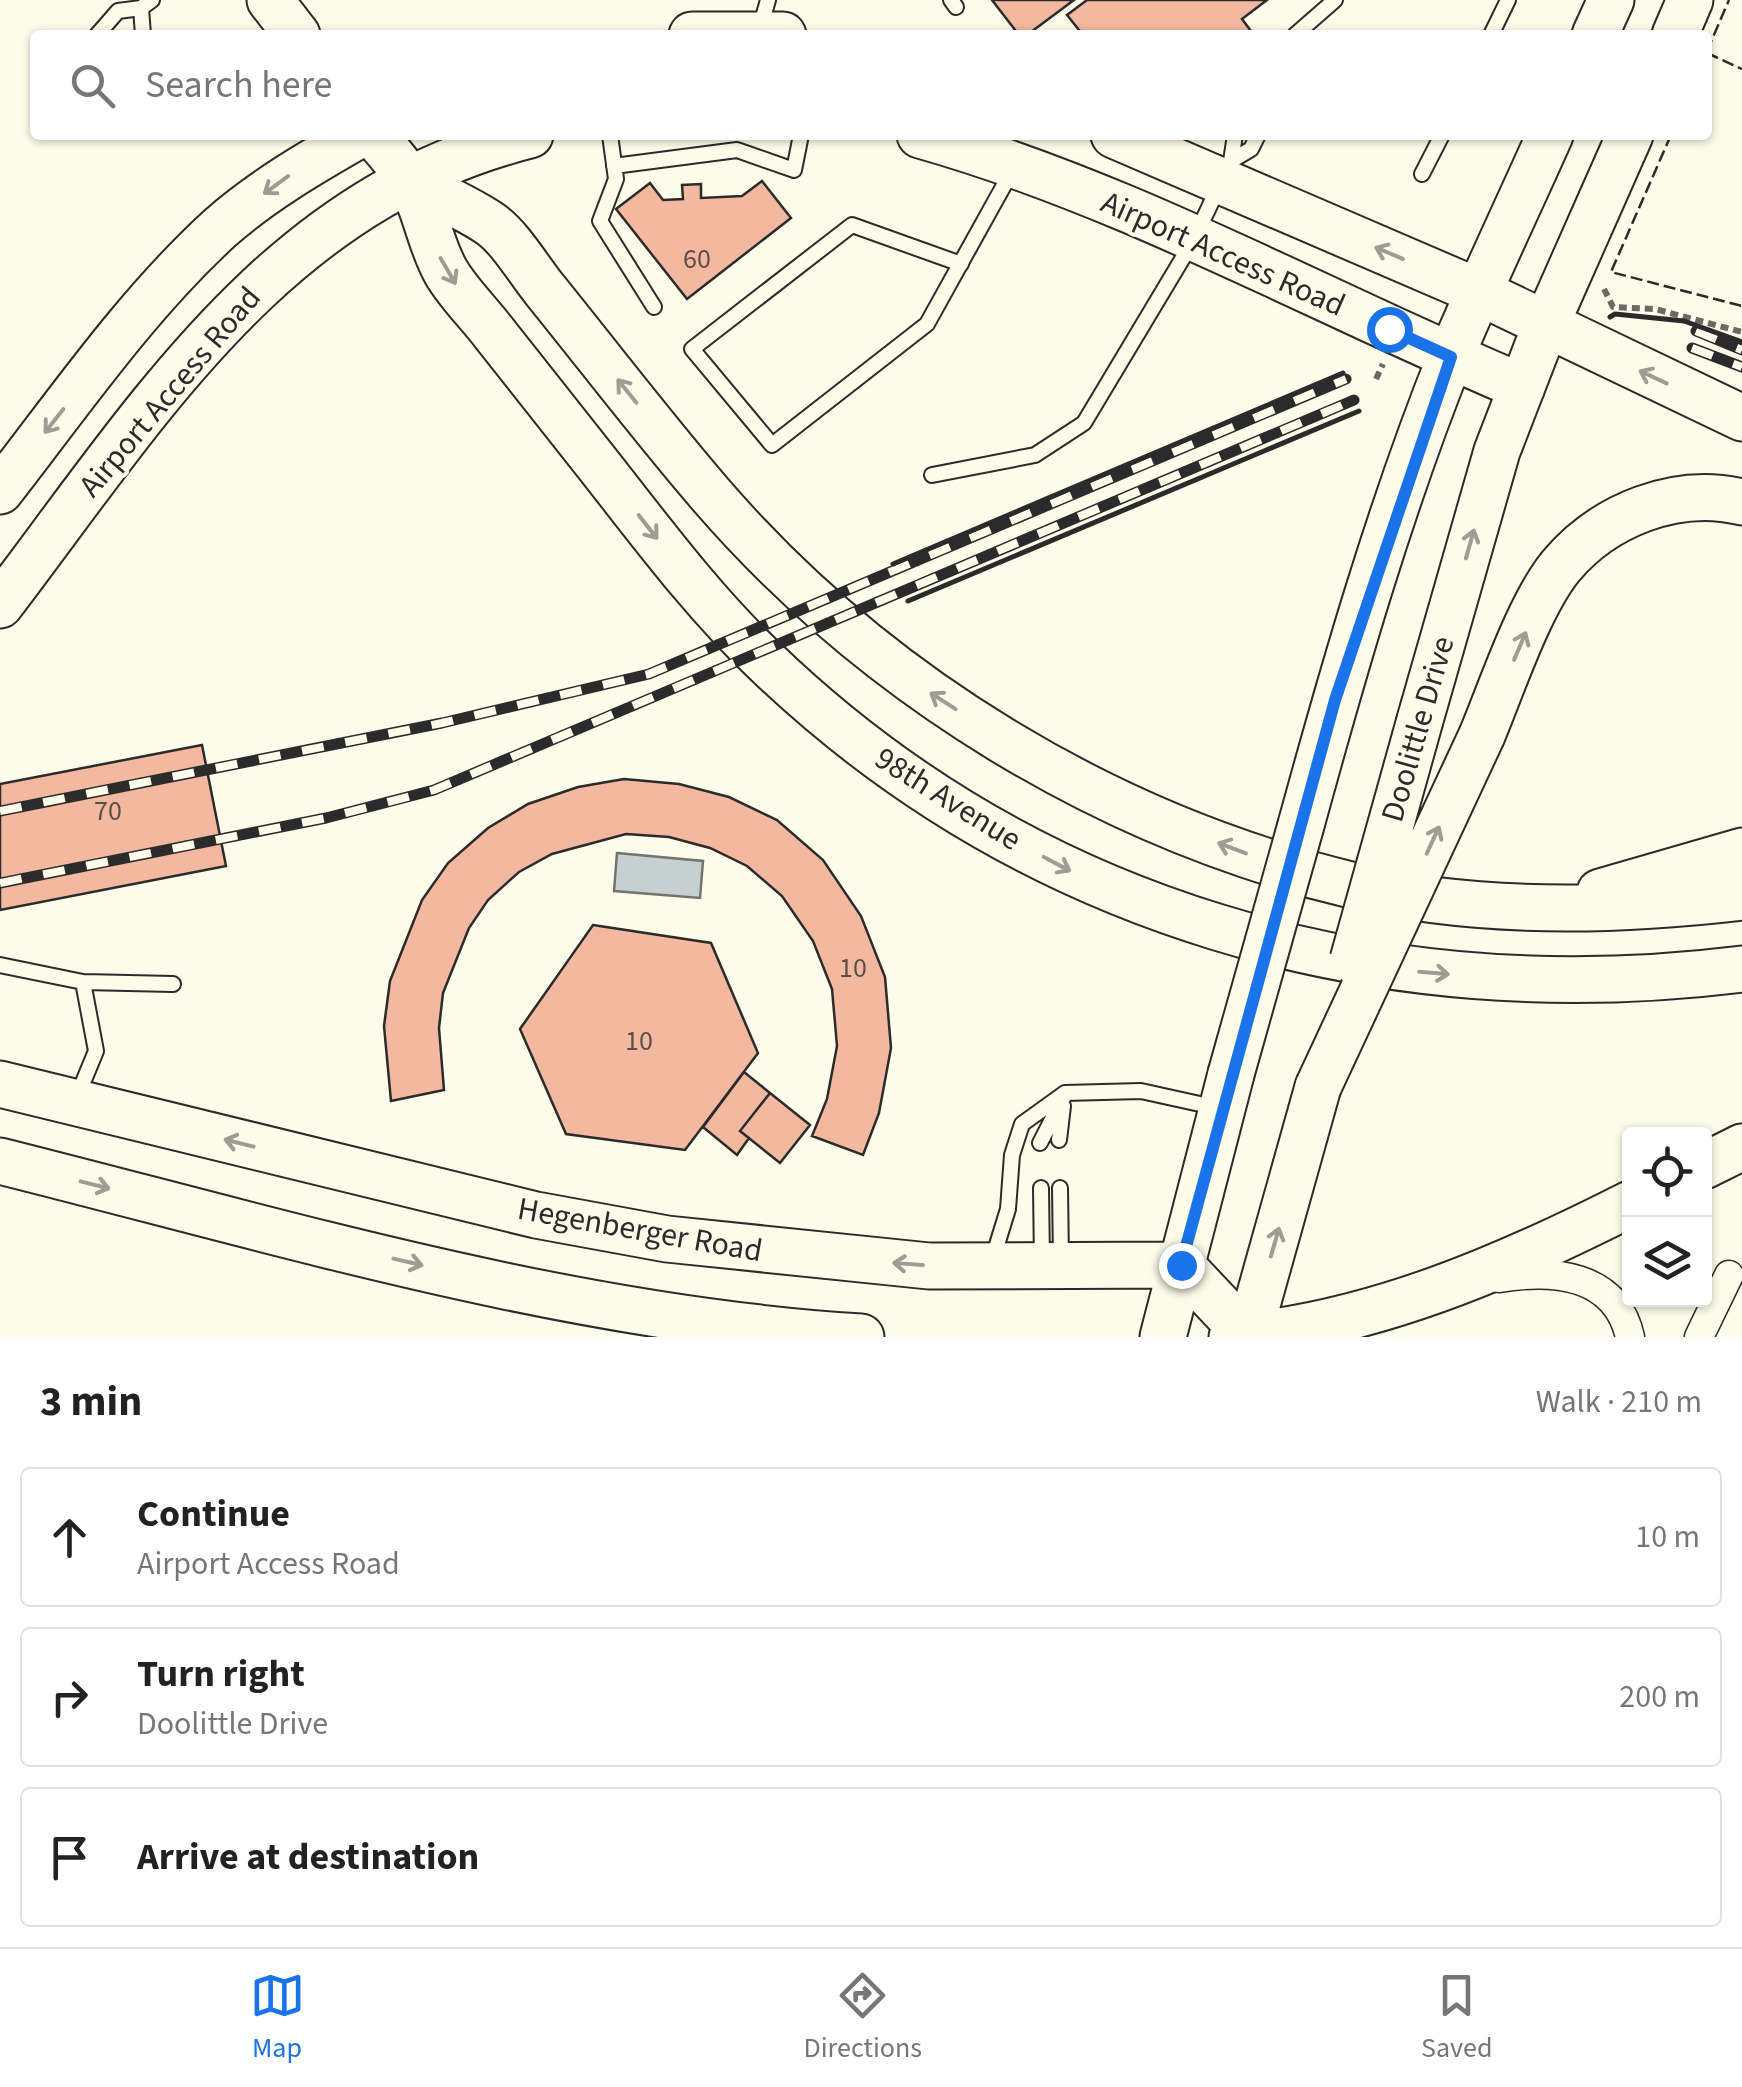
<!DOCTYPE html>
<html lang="en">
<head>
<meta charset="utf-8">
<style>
  body { margin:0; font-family:"Source Sans 3",sans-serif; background:#f2f2f2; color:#222 }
  .controls { position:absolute; right:30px; bottom:30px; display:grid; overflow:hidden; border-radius:10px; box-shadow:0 2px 8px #0004 }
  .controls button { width:90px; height:90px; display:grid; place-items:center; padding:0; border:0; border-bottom:2px solid #e0e0e0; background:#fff; color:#222; font:50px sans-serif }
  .stop { position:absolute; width:30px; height:30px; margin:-22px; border:8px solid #1a73e8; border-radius:50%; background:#fff }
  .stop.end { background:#1a73e8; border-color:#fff; box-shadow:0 2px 10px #0008 }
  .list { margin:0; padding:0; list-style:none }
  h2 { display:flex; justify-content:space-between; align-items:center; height:130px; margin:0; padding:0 40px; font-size:42px }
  h2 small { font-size:32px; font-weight:400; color:#767676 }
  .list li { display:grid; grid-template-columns:65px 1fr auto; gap:30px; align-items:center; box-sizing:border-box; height:140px; margin:0 20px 20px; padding:0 20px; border:2px solid #e0e0e0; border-radius:10px }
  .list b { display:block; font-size:38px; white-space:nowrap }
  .list p { margin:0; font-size:32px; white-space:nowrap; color:#767676 }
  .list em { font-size:32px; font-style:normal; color:#767676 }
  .icon { flex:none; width:55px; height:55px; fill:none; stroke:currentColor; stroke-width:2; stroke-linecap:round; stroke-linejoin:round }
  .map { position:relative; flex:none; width:1742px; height:1337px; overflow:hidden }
  .search { position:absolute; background:#fff; box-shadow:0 2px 8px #0004; left:30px; right:30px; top:30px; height:110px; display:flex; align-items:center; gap:25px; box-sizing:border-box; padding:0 35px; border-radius:10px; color:#767676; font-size:38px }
  .sheet { height:610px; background:#fff }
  nav { display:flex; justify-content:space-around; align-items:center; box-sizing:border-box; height:140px; border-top:2px solid #e0e0e0; background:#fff; font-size:28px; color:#767676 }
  nav a { display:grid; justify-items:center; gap:5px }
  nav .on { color:#1a73e8 }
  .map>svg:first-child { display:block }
</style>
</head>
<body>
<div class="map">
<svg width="1742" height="1337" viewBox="0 0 1742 1337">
  <rect width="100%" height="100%" fill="#fdfbea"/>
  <path fill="#c7d0d0" stroke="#74746e" stroke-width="2.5" d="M617,853L703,861L700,898L614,891Z"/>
  <path fill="#f2b8a0" stroke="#2b2b2b" stroke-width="2.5" d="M992,0H1074L1027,35H1019Z
    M1087,0H1267L1242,19L1254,35H1083L1067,15Z
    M762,181L791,218L687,299L616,209L650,183L663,200L683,199L682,185L701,184V198L742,196Z
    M202,745L226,866L0,910V784Z
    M624,779L679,784L729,797L777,820L823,860L861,916L885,977L891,1048L879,1113L863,1155L812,1136L827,1099L837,1046L832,989L813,941L782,896L747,866L710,848L669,837L626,834L552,854L519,872L488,900L469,928L443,993L439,1028L444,1090L391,1101L384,1026L390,981L422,900L448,863L488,828L528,804L578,787Z
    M593,925L711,943L758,1053L685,1150L566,1134L520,1029Z
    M744,1072L770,1093L740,1131L749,1138L737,1155L703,1127Z
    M770,1093L810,1125L780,1163L740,1131Z"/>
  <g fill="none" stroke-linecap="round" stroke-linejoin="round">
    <g stroke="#2b2b2b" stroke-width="18">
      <path id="service" d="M951,0L956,7
        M141,8L143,35
        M760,28L768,0
        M97,35L118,11L141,8L152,0
        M1295,35L1335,0
        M1491,35L1508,0
        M610,135L616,179L600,221L654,307
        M1231,161L1235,135
        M614,166L737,150L794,170L801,135
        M1422,174L1442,135
        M961,264L852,225L692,349L772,445L927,324L1013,169
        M932,475L1035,455L1084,423L1193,241L1231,161L1251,149L1258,135
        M0,965L83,982L173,984
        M77,1097L96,1051L83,982
        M1059,1140L1063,1106
        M1040,1143L1063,1098
        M1041,1188L1042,1261
        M1060,1188L1061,1261
        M992,1261L1008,1209L1012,1155L1022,1124L1065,1093L1141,1091L1218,1108"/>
    </g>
    <g stroke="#2b2b2b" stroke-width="31">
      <path id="minor" d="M1499,1278C1553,1269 1616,1274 1630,1337
        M1699,1337L1729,1275"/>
    </g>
    <g stroke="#2b2b2b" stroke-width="49">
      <path id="primary" d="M270,0L297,35
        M692,35H783
        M1595,35L1611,0
        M1675,35L1690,0
        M374,135C386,150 402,166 411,183C426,211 430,244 446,272C458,293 479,313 494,333C528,376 562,419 596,462C649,529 701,600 763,659C1028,915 1381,1014 1742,969
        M920,135C1129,194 1322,303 1522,387
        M1114,135L1479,292L1742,418
        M411,181C436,195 465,207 489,223C510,237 528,269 545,290C600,358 654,429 711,495C876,686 1106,826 1351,885C1477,915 1615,912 1742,897
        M0,491C70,401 136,305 220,228C262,191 310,163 359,135
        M0,605C148,411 276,198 530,135
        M1420,720L1497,451L1545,327L1630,135
        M1482,735C1502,687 1529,605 1561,566C1604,515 1676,486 1742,502
        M1301,825C1344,668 1390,508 1451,356C1482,282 1517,209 1550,135
        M1600,892L1742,851
        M0,1084L536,1215L667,1239L929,1266L1181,1265L1248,1336
        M0,1161C283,1232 569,1319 861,1337
        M1704,1166L1742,1147
        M1163,1337L1231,1074
        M1232,1337C1372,1325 1506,1267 1630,1204
        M1248,1337L1318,1087"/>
    </g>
    <path stroke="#6a6964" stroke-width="6" stroke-dasharray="8 5" stroke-linecap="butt" d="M1604,289L1613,307L1655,309L1742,332
      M1376,379L1383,364"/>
    <use href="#service" stroke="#fdfbea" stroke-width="14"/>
    <use href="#minor" stroke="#fdfbea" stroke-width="28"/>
    <use href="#primary" stroke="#fdfbea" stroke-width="45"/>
    <g stroke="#2b2b2b" stroke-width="11">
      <path id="rail" d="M1696,331L1742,350
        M1692,348L1742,367
        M0,811L442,723L649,674L1346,379
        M0,883L326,818L434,790L1354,400"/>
    </g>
    <use href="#rail" stroke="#fdfbea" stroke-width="8" stroke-dasharray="22" stroke-linecap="butt"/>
    <g stroke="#2b2b2b" stroke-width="49" stroke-linecap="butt">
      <path id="primary-bridge" d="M1353,960L1420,720
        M1231,1074L1301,825
        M1318,1087L1482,735"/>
    </g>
    <use href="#primary-bridge" stroke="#fdfbea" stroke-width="45"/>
    <path stroke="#2b2b2b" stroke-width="2.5" stroke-dasharray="12 5" stroke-linecap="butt" d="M1707,51L1729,0
      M1707,53L1742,69
      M1671,135L1611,272L1742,306"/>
    <path stroke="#2b2b2b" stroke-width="5" d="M1610,317L1615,314L1684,321L1742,342
      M893,564L1343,373
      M908,601L1359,411"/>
  </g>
  <defs><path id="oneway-shaft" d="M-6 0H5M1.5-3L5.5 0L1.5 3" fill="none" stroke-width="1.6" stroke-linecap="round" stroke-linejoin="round" transform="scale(2.5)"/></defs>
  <g stroke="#9e9d94">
    <use href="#oneway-shaft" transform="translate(276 185) rotate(144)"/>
    <use href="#oneway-shaft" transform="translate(1389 253) rotate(-157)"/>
    <use href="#oneway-shaft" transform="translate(448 271) rotate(60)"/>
    <use href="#oneway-shaft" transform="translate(1653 377) rotate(-155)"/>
    <use href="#oneway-shaft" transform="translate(627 391) rotate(-129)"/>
    <use href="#oneway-shaft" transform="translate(54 421) rotate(128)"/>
    <use href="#oneway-shaft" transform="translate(648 527) rotate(52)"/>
    <use href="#oneway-shaft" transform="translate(1470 544) rotate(-74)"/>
    <use href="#oneway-shaft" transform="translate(1520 646) rotate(-67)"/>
    <use href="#oneway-shaft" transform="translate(943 701) rotate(-147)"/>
    <use href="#oneway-shaft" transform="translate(1433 840) rotate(-65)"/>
    <use href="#oneway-shaft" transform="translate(1232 848) rotate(-159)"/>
    <use href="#oneway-shaft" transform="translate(1057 864) rotate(28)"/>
    <use href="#oneway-shaft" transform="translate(1434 973) rotate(5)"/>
    <use href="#oneway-shaft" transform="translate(239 1143) rotate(-166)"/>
    <use href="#oneway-shaft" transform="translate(95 1185) rotate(14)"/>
    <use href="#oneway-shaft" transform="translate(1275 1242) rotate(-74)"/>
    <use href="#oneway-shaft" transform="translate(408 1262) rotate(13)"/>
    <use href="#oneway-shaft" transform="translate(908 1264) rotate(-176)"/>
  </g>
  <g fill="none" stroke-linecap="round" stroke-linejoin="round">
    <path stroke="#1a73e8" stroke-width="12" d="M1181,1265L1335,700L1451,357L1389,329"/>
  </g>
  <g text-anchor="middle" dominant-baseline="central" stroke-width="8" stroke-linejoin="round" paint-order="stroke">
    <g font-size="28" fill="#5d4e48">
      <text x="697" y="259">60</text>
      <text x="108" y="811">70</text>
      <text x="853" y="968">10</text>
      <text x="639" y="1041">10</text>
    </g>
    <g font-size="32" fill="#2b2b2b" stroke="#fdfbea">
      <text transform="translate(1223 254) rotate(24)">Airport Access Road</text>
      <text transform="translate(170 392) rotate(-50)">Airport Access Road</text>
      <text transform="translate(1418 729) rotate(-74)">Doolittle Drive</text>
      <text transform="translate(948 799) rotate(32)">98th Avenue</text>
      <text transform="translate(640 1230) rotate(10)">Hegenberger Road</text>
    </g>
  </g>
</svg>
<div class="controls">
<button><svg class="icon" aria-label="locate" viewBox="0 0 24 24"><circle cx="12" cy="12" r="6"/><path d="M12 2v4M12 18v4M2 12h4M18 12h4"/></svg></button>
<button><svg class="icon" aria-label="layers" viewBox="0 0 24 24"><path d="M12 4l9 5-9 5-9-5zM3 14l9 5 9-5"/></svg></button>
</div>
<div class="stop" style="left:1389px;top:329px"></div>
<div class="stop end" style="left:1181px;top:1265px"></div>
<div class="search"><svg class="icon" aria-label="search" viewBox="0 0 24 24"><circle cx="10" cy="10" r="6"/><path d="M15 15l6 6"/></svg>Search here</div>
</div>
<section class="sheet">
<h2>3 min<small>Walk · 210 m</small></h2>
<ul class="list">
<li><svg class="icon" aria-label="ahead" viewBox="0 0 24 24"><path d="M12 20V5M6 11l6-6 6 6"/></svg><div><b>Continue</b><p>Airport Access Road</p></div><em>10 m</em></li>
<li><svg class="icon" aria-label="right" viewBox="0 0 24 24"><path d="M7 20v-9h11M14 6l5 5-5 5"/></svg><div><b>Turn right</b><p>Doolittle Drive</p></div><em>200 m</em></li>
<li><svg class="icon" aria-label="arrive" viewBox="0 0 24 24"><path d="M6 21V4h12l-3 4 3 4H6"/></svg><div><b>Arrive at destination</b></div></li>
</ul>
</section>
<nav>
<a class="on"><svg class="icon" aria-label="map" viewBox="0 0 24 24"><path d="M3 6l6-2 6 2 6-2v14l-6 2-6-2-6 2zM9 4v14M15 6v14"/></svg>Map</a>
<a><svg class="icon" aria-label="directions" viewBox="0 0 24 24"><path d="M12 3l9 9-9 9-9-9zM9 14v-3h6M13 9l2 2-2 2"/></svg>Directions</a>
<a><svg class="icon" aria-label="saved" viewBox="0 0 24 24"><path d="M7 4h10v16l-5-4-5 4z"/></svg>Saved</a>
</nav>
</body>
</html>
